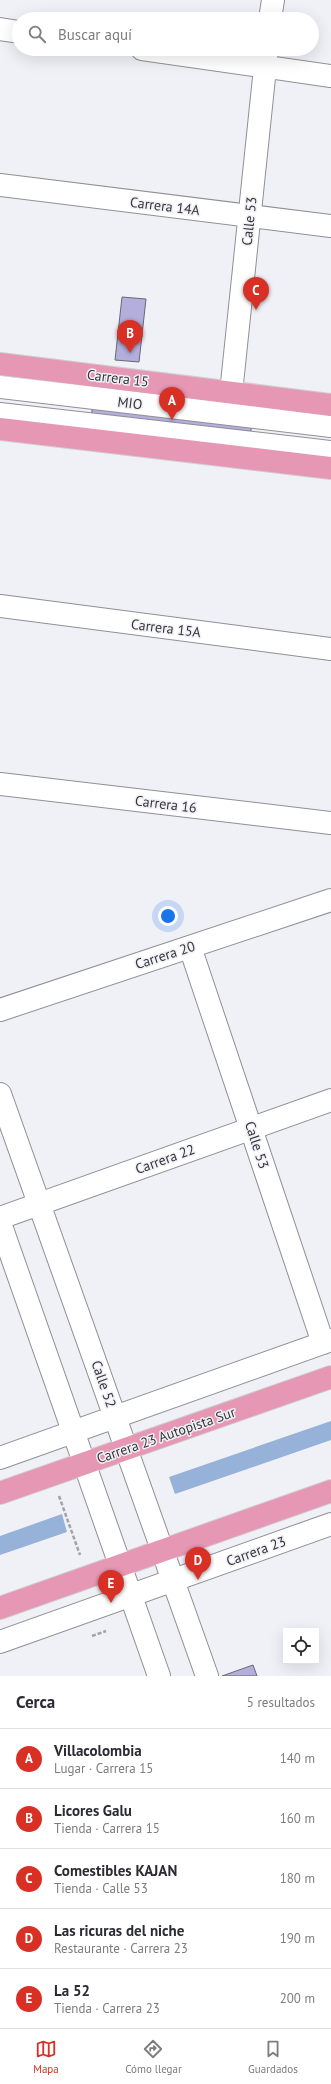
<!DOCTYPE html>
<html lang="es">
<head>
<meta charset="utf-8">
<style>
  body { margin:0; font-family:"PT Sans",sans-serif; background:#f2f2f3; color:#2b2b33 }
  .controls { position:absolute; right:12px; bottom:12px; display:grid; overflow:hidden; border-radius:0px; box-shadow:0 4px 16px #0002 }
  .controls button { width:36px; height:36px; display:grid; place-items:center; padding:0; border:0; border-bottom:1px solid #e1e1e2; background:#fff; color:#2b2b33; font:20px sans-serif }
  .you { position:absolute; left:168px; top:916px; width:14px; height:14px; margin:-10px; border:3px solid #fff; border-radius:50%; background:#1a73e8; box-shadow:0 0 0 6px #1a73e833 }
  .badge { display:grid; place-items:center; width:26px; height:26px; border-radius:50%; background:#d93025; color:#fff; font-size:13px; font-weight:700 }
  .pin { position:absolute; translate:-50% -33px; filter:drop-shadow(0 1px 2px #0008) }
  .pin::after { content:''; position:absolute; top:21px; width:14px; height:12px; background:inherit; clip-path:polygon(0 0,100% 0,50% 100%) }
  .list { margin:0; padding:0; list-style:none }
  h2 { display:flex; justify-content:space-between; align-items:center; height:52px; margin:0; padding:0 16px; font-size:17px }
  h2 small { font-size:13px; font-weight:400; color:#7c7c81 }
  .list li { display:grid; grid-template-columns:26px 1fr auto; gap:12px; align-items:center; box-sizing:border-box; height:60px; padding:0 16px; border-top:1px solid #e1e1e2 }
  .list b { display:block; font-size:15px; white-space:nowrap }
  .list p { margin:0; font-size:13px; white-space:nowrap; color:#7c7c81 }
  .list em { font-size:13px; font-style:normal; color:#7c7c81 }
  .icon { flex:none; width:22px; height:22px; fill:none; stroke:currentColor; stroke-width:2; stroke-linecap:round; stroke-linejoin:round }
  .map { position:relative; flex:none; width:331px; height:1676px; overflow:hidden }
  .search { position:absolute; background:#fff; box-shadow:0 4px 16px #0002; left:12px; right:12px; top:12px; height:44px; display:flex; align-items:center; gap:10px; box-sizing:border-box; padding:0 14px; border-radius:22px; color:#7c7c81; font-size:15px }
  .sheet { height:352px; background:#fff }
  nav { display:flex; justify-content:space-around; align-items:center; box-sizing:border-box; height:56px; border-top:1px solid #e1e1e2; background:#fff; font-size:11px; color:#7c7c81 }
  nav a { display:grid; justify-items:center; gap:2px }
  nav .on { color:#d93025 }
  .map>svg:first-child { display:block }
</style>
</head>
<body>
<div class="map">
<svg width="331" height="1676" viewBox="0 0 331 1676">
  <rect width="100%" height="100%" fill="#f0f0f7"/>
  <path fill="#96b2d8" d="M331,1421V1440L175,1494L169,1477Z
    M62,1514L67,1532L0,1555V1536Z"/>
  <path fill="#b3aedb" stroke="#6a696f" d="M122,297L146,299L139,362L115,360Z
    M93,400L252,419L250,441L91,421Z
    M253,1665L257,1676H222Z"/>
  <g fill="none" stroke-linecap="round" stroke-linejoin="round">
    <g stroke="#908f96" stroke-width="24">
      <path id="minor" d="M270,19L273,0
        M0,29L19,32
        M142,49L331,76
        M0,185L331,226
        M0,387L331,426
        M231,393L267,49
        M0,414L331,452
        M0,606L331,649
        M0,784L331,823
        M190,947L323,1343
        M0,1010L331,900
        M0,1094L207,1676
        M0,1218L331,1100
        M0,1223L159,1676
        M0,1458L331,1340
        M0,1642L331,1524"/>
    </g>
    <g stroke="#cfcfcf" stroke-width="24">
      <path id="major" d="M0,364L331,405
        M0,429L331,468
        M0,1493L331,1377
        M0,1608L331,1491"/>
    </g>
    <path stroke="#a2a2a7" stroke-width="2.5" stroke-dasharray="4 2" stroke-linecap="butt" d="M59,1496L80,1555
      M92,1636L106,1631"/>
    <use href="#minor" stroke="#fff" stroke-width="22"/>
    <use href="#major" stroke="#e697b3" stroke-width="22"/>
  </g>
  <g text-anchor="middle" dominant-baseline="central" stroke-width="3" stroke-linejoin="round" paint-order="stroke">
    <g font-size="14" fill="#363639" stroke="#f0f0f7">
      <text transform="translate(165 206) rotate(7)">Carrera 14A</text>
      <text transform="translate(249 221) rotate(-84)">Calle 53</text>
      <text transform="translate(118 378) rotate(7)">Carrera 15</text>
      <text transform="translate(130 403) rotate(7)">MIO</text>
      <text transform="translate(166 628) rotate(7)">Carrera 15A</text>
      <text transform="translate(166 804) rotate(7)">Carrera 16</text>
      <text transform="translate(165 955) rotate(-18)">Carrera 20</text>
      <text transform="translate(257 1145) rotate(72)">Calle 53</text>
      <text transform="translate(165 1159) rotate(-20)">Carrera 22</text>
      <text transform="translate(104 1384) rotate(71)">Calle 52</text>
      <text transform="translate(166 1435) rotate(-19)">Carrera 23 Autopista Sur</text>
      <text transform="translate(256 1551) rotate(-20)">Carrera 23</text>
    </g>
  </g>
</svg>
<div class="controls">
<button><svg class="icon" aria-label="locate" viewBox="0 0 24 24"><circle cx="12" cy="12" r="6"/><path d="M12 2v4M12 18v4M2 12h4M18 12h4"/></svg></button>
</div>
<div class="you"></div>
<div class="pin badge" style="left:172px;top:420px">A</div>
<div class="pin badge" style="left:130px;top:353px">B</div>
<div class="pin badge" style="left:256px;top:310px">C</div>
<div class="pin badge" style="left:198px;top:1580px">D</div>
<div class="pin badge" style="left:111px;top:1603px">E</div>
<div class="search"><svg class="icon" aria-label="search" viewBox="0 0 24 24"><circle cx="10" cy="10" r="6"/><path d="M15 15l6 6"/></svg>Buscar aquí</div>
</div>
<section class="sheet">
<h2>Cerca<small>5 resultados</small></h2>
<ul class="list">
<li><span class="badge">A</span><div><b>Villacolombia</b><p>Lugar · Carrera 15</p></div><em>140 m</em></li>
<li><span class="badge">B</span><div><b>Licores Galu</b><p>Tienda · Carrera 15</p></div><em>160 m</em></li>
<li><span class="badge">C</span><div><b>Comestibles KAJAN</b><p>Tienda · Calle 53</p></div><em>180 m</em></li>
<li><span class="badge">D</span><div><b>Las ricuras del niche</b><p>Restaurante · Carrera 23</p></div><em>190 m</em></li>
<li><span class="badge">E</span><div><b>La 52</b><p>Tienda · Carrera 23</p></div><em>200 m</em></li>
</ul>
</section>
<nav>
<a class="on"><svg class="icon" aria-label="map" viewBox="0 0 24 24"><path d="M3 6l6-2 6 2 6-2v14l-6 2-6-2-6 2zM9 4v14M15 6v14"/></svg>Mapa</a>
<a><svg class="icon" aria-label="directions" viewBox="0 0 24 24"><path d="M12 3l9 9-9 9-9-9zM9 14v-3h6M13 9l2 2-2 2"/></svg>Cómo llegar</a>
<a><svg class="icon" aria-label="saved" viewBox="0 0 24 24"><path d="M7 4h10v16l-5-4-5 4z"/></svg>Guardados</a>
</nav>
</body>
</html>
